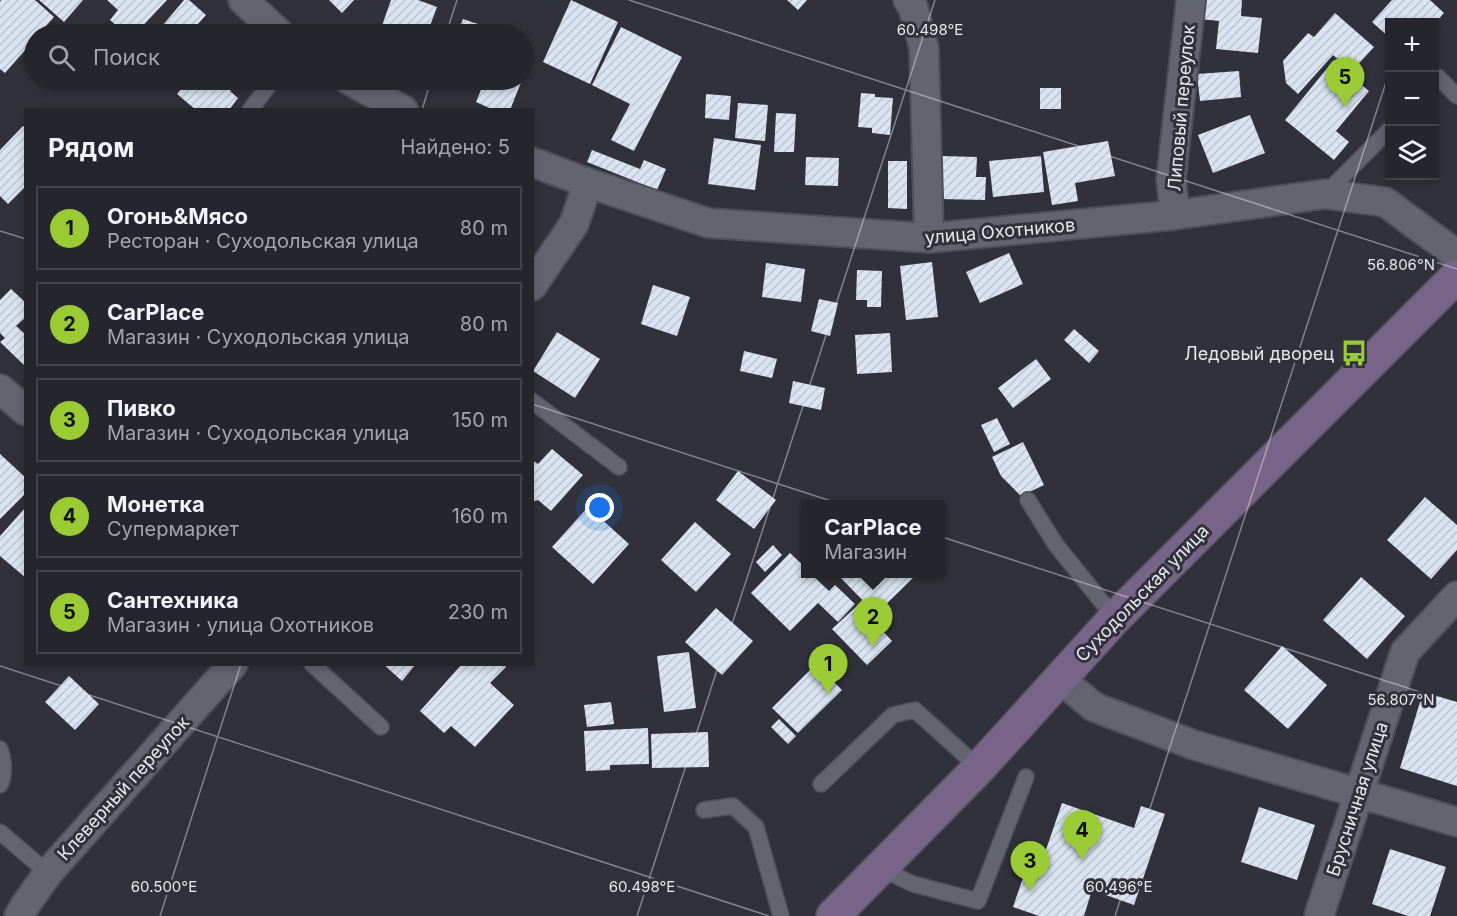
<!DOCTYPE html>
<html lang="ru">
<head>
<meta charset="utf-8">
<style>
  body { margin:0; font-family:Inter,sans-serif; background:#313139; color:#f1f3f6 }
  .controls { position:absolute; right:18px; top:18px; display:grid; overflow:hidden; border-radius:0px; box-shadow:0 3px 9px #0003 }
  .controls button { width:54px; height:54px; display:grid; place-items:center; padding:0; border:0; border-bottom:2px solid #424249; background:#25252d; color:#f1f3f6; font:30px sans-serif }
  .you { position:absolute; left:600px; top:508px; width:21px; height:21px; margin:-15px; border:4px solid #fff; border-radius:50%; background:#1a73e8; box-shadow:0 0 0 9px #1a73e833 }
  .badge { display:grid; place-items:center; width:39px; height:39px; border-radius:50%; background:#9acb34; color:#111; font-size:20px; font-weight:700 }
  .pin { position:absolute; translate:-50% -50px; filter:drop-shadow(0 2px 3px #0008) }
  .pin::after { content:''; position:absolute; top:32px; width:21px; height:18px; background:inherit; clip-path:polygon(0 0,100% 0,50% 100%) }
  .popup { position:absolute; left:801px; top:500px; width:144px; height:78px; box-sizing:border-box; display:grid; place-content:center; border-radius:0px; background:#25252d; filter:drop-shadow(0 2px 4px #0005); font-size:20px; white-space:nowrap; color:#a3a5aa }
  .popup b { font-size:22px; color:#f1f3f6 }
  .popup::after { content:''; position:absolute; left:50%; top:100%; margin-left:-12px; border:12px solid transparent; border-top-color:#25252d }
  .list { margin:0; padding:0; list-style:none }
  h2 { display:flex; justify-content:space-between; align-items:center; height:78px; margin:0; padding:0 24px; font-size:26px }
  h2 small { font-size:20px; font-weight:400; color:#a3a5aa }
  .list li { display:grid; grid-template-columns:39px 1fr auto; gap:18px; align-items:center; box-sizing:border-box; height:84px; margin:0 12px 12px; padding:0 12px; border:2px solid #424249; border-radius:0px }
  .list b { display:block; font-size:22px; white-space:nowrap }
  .list p { margin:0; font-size:20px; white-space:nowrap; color:#a3a5aa }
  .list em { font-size:20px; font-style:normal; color:#a3a5aa }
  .icon { flex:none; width:33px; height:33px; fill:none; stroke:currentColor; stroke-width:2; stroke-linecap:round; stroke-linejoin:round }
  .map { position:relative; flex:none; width:1457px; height:916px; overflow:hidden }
  .search { position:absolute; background:#25252d; box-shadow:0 3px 9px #0003; left:24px; top:24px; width:510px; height:66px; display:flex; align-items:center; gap:15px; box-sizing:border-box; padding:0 21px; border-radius:33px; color:#a3a5aa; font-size:22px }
  .panel { position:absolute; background:#25252d; box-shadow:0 3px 9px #0003; left:24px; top:108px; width:510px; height:558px; border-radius:0px }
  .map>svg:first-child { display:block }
</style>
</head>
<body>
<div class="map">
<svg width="1457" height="916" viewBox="0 0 1457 916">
  <defs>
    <pattern id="building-hatch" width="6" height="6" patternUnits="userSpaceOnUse" patternTransform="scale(1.5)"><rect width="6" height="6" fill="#dae4f1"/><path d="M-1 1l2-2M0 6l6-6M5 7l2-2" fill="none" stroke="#bcc4cf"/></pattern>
  </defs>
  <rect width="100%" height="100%" fill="#31313c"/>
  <path fill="url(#building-hatch)" d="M1,0H35L54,17L39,34H34V40L5,73L0,69V2Z
    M39,0H83L64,22Z
    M107,0H167L135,34H126L110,20L118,10Z
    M184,0H189L206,15L189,34H159L157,32Z
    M329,0H354L342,13Z
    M391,0H418L437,7L427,34H379Z
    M571,0L618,22L590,84L543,62Z
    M787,0H807L798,10Z
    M1202,0H1242L1241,16L1262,18L1258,53L1216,49L1219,21L1200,19Z
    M1392,0H1430L1444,13L1436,22H1390V38L1372,22Z
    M1335,13L1374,47L1352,71L1333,55L1298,94L1286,83L1283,61L1308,33L1314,37Z
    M463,19L478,24L475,34H457Z
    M621,27L682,57L634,151L611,140L630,104L592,85Z
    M1333,61L1369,91L1336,131L1349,142L1334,160L1285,120Z
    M1239,71L1241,97L1200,101L1197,74Z
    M188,80H239L230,91L238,98L229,110H196L177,94Z
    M485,80H522L510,110H494L476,102Z
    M1040,88H1061V109H1040Z
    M861,93L875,94V97L893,98L890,135L872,133V128L858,127Z
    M706,94L731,96L729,120L705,118Z
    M738,103L768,105L765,141L735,138Z
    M776,113L796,114L794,152H774Z
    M1250,115L1265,153L1213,173L1198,135Z
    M23,126L26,128V186L8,204L0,196V150Z
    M714,138L761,145L755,190L708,184Z
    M1108,141L1115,176L1075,183L1078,201L1052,205L1043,152Z
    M592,150L640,169L644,160L666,169L657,190L587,162Z
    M941,156L977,157L976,177H986L985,200L940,199Z
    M1041,156L1044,192L993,197L989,161Z
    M806,157L839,158L838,186L805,185Z
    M888,161H907V209L888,208Z
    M1009,253L1023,284L980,303L966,272Z
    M932,262L938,317L906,320L900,266Z
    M766,263L805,269L801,302L762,297Z
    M857,270L882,271L881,307H867V300H856Z
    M653,285L690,297L677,336L641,324Z
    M11,289L26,303V317L16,326L26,335V367L0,342L5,338L0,333V300Z
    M819,299L838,303L830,336L811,331Z
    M1074,329L1099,351L1089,363L1064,340Z
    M557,332L600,359L575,398L533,371Z
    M890,333L892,372L857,374L855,335Z
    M744,351L777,359L772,378L740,371Z
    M1036,359L1051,379L1013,408L998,388Z
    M793,381L825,388L821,410L789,403Z
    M997,418L1010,444L994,452L981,425Z
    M1023,442L1044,485L1021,496L1001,476L992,457Z
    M552,449L583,475L551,511L538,500L532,502V460L538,464Z
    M0,454L26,478V493L0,519Z
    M738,471L776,500L754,529L716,500Z
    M1425,497L1457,525V550L1431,579L1387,540Z
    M26,507V578L0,556V536Z
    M588,507L629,544L593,584L552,547Z
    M695,522L731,554L696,592L661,560Z
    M773,545L782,555L765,572L756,562Z
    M790,553L806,568V574H811L829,591L835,585L855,604L838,622L818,603L790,631L751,593Z
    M837,574H915L916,575L876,614Z
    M1361,577L1405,616L1367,659L1323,620Z
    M858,605L892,641L867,665L832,629Z
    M716,608L753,641L722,675L685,642Z
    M1282,646L1327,685L1288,729L1244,690Z
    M689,652L696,708L664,712L657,656Z
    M383,664H416L402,681Z
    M462,664H503L506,667L490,683L514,705L475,747L451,726L444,733L420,711Z
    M816,664L842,690L798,733L772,708Z
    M69,676L99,704L75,730L45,702Z
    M1423,692L1457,702V786L1400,768Z
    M611,702L614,724L587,727L584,705Z
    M779,719L796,736L788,744L771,727Z
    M648,728L649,764L610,765V770L586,771L584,731Z
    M708,732L709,767L652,768L651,734Z
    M1062,803L1134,828L1141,806L1165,814L1134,905L1092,890L1084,916H1039L1013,907L1027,866L1039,870Z
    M1259,807L1315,825L1297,880L1241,862Z
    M1390,849L1446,867L1430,916H1408L1372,904Z"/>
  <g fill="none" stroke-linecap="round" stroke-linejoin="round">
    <g stroke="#4f4e58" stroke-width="18">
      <path id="service" d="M1438,77L1457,96
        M250,110L273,80
        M1325,194L1390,129
        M532,401L619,467
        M1028,500L1056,545L1115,618
        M312,664L381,727
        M0,749C4,759 5,775 0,785
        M821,784L893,715L915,710L979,768
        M704,810L733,806L756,827L781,916
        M0,832L48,873
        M880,868L913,884L978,901L1026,777"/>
    </g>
    <g stroke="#4f4e58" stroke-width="32">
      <path id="minor" d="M243,0L280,34
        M908,0L913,7L924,48L929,238
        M349,80L403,110
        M532,162L588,183L708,223L929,238L1175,215L1325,194L1385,202L1449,249L1457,256
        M1175,215L1171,179L1191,0
        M532,286L574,224L588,183
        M0,389L26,411
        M1059,678L1094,707L1194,745L1457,822
        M19,916L24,907L48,873L233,664
        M1319,916L1405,652L1457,596"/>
    </g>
    <g stroke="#4f4e58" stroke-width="36">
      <path id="secondary" d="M833,916L979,768L1115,618L1457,276"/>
    </g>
    <use href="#service" stroke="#646471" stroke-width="15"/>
    <use href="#minor" stroke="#646471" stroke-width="28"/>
    <use href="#secondary" stroke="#786488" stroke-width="33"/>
  </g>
  <path fill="none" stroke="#e7e7ef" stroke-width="1.5" stroke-opacity="0.45" d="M629,0L1457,269M1405,22L1412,0M446,34L457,0M422,110L431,80M0,231L26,239M532,404L1457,704M0,666L769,916M160,916L241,664M637,916L935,0M1115,916L1390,70"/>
  <defs>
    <g id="bus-bare" transform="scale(2.07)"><path d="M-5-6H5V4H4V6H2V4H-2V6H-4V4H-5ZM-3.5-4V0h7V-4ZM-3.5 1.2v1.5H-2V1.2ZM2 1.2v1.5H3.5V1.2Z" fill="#9acb34" stroke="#31313c" stroke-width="2.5" paint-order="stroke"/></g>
  </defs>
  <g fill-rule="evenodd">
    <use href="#bus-bare" x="1354" y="353"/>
  </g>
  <g text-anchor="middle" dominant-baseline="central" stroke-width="6" stroke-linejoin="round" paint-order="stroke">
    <g font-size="18" fill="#e7e7ef" stroke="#31313c">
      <text transform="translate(1181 108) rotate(-85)">Липовый переулок</text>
      <text transform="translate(1000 231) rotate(-5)">улица Охотников</text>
      <text transform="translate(1142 593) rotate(-46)">Суходольская улица</text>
      <text transform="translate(123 788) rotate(-48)">Клеверный переулок</text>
      <text transform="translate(1357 799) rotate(-72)">Брусничная улица</text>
    </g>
    <g font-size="18" fill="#e7e7ef" stroke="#31313c" text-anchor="end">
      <text x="1334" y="353">Ледовый дворец</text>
    </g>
  </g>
  <g font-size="15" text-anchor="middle" fill="#e7e7ef" stroke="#31313c" stroke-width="6" stroke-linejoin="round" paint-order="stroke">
    <text x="930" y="35">60.498°E</text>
    <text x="1401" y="270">56.806°N</text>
    <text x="1401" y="705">56.807°N</text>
    <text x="164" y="892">60.500°E</text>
    <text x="642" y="892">60.498°E</text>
    <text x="1119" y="892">60.496°E</text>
  </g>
</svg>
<div class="controls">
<button>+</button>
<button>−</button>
<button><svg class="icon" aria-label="layers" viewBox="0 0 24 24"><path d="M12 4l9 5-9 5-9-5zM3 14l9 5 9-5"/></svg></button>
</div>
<div class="you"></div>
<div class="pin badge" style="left:828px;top:694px">1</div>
<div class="pin badge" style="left:873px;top:647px">2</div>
<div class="popup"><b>CarPlace</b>Магазин</div>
<div class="pin badge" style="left:1030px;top:891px">3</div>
<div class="pin badge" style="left:1082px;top:860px">4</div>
<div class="pin badge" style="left:1345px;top:107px">5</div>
<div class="search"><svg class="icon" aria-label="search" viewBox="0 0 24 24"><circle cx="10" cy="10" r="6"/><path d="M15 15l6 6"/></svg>Поиск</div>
<section class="panel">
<h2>Рядом<small>Найдено: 5</small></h2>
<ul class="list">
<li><span class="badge">1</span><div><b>Огонь&amp;Мясо</b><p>Ресторан · Суходольская улица</p></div><em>80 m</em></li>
<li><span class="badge">2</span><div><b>CarPlace</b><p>Магазин · Суходольская улица</p></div><em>80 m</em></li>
<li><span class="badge">3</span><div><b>Пивко</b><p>Магазин · Суходольская улица</p></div><em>150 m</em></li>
<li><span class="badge">4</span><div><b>Монетка</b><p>Супермаркет</p></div><em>160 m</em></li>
<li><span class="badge">5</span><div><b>Сантехника</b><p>Магазин · улица Охотников</p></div><em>230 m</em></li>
</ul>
</section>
</div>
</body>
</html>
